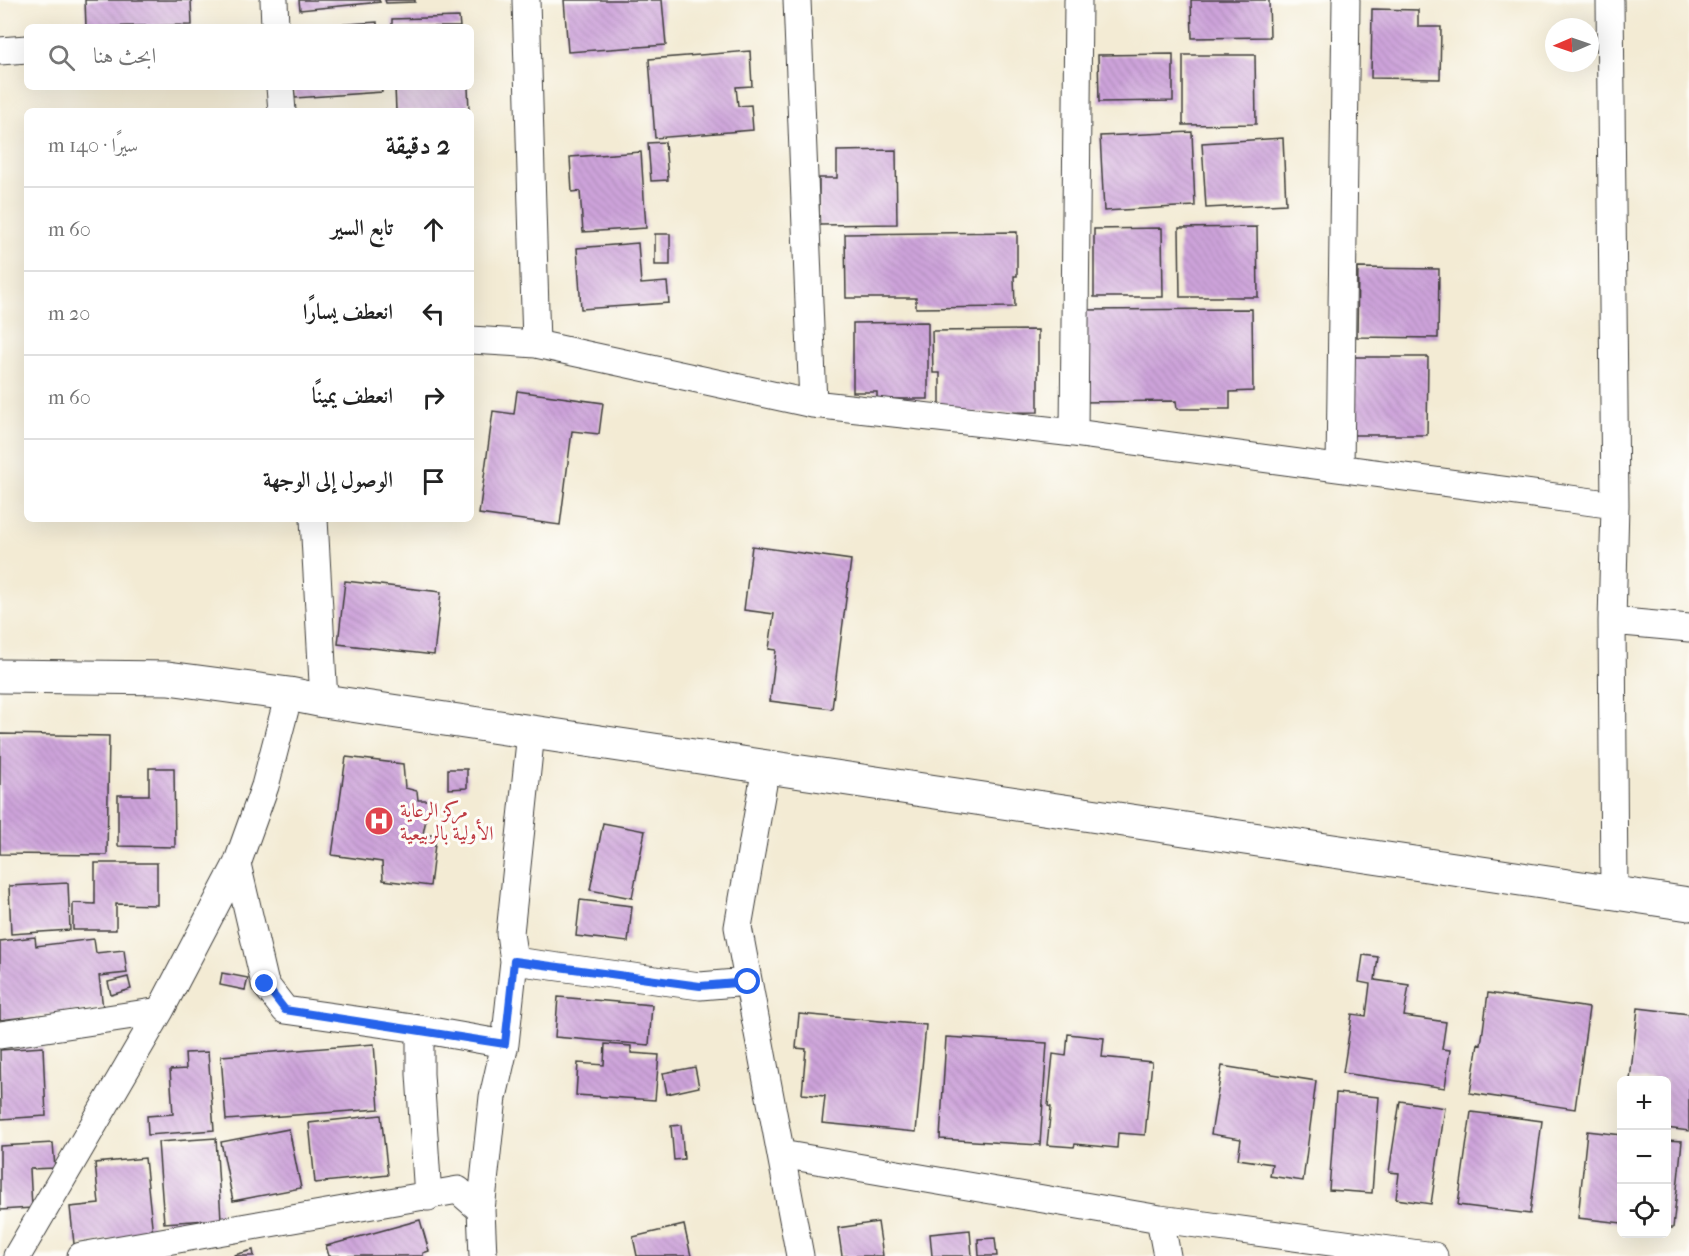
<!DOCTYPE html>
<html lang="ar">
<head>
<meta charset="utf-8">
<style>
  body { margin:0; font-family:"IM FELL French Canon",Amiri,serif; background:#f6f6f6; color:#222; direction:rtl }
  .controls { position:absolute; right:18px; bottom:18px; display:grid; overflow:hidden; border-radius:9px; box-shadow:0 6px 24px #0002 }
  .controls button { width:54px; height:54px; display:grid; place-items:center; padding:0; border:0; border-bottom:2px solid #e0e0e0; background:#fff; color:#222; font:30px sans-serif }
  .compass { position:absolute; left:1545px; top:18px; width:54px; height:54px; border-radius:50%; background:#fff; box-shadow:0 6px 24px #0002; rotate:268deg }
  .stop { position:absolute; width:18px; height:18px; margin:-14px; border:4px solid #2563eb; border-radius:50%; background:#fff }
  .stop.end { background:#2563eb; border-color:#fff; box-shadow:0 2px 6px #0008 }
  .list { margin:0; padding:0; list-style:none }
  h2 { display:flex; justify-content:space-between; align-items:center; height:78px; margin:0; padding:0 24px; font-size:26px }
  h2 small { font-size:20px; font-weight:400; color:#767676 }
  .list li { display:grid; grid-template-columns:39px 1fr auto; gap:18px; align-items:center; box-sizing:border-box; height:84px; padding:0 24px; border-top:2px solid #e0e0e0 }
  .list b { display:block; font-size:22px; white-space:nowrap }
  .list em { font-size:20px; font-style:normal; color:#767676 }
  .icon { flex:none; width:33px; height:33px; fill:none; stroke:currentColor; stroke-width:2; stroke-linecap:round; stroke-linejoin:round }
  .map { position:relative; flex:none; width:1689px; height:1256px; overflow:hidden; direction:ltr }
  .search { position:absolute; background:#fff; box-shadow:0 6px 24px #0002; left:24px; top:24px; width:450px; height:66px; display:flex; align-items:center; gap:15px; box-sizing:border-box; padding:0 21px; border-radius:9px; color:#767676; font-size:22px }
  .panel { position:absolute; background:#fff; box-shadow:0 6px 24px #0002; left:24px; top:108px; width:450px; height:414px; border-radius:9px; direction:rtl }
  .map>svg:first-child { display:block }
</style>
</head>
<body>
<div class="map">
<svg width="1689" height="1256" viewBox="0 0 1689 1256">
  <defs>
    <pattern id="building-back-hatch" width="6" height="6" patternUnits="userSpaceOnUse" patternTransform="scale(1.5)"><rect width="6" height="6" fill="#cda3da"/><path d="M-1 5l2 2M0 0l6 6M5-1l2 2" fill="none" stroke="#af8cba"/></pattern>
  </defs>
  <rect width="100%" height="100%" fill="#fdfcf7"/>
  <filter id="ink" filterUnits="userSpaceOnUse"><feTurbulence type="fractalNoise" baseFrequency=".0167" numOctaves="2"/><feDisplacementMap in="SourceGraphic" scale="12" xChannelSelector="R" yChannelSelector="G"/><feConvolveMatrix kernelMatrix="1 2 1 2 8 2 1 2 1" color-interpolation-filters="sRGB"/></filter>
  <filter id="wash" filterUnits="userSpaceOnUse"><feTurbulence type="fractalNoise" baseFrequency=".008" numOctaves="4" result="noise"/><feDisplacementMap in="SourceGraphic" scale="24" xChannelSelector="R" yChannelSelector="G"/><feGaussianBlur stdDeviation="1.35" result="paint"/><feColorMatrix in="noise" values="0 0 0 0 0 0 0 0 0 0 0 0 0 0 0 0 0 1.4 0 .05"/><feComposite in="paint" operator="in"/></filter>
  <g filter="url(#wash)">
    <rect width="100%" height="100%" fill="#f3ebd4"/>
    <g id="blocks">
      <path fill="url(#building-back-hatch)" d="M85,0H191L192,25L86,27Z
        M299,0H379L380,2L300,10Z
        M385,0H415V2L386,3Z
        M564,0H662L666,45L568,52Z
        M1191,0H1269L1270,37L1192,38Z
        M1372,9L1418,10V27H1441L1440,79L1371,78Z
        M459,17L460,27H392V19Z
        M377,22V27H335V25Z
        M750,51L752,86L736,87L738,106L751,105L753,130L655,138L649,59Z
        M1173,54V101L1099,102L1098,55Z
        M1183,55H1255L1256,124L1183,125Z
        M294,87H381L382,92L295,98Z
        M395,87H468L469,111H396Z
        M1192,132L1195,206L1104,211L1100,136Z
        M1283,138L1286,204L1206,208L1202,143Z
        M665,142L668,180L651,181L648,143Z
        M896,150L897,224L819,225V178H837V151Z
        M641,152L646,228L583,232L580,191L572,192L570,157Z
        M1257,227L1258,297H1180L1179,228Z
        M1162,228L1163,297H1094V229Z
        M1017,232V276H1014L1015,307L916,308V298H846L845,234Z
        M655,234H670V265H655Z
        M638,243L641,284L667,282L669,303L581,309L577,248Z
        M1358,268L1439,269L1438,338L1357,337Z
        M1252,309L1253,391L1230,392V409H1177L1176,401L1078,402L1077,310Z
        M928,322V399H877V392H853V323Z
        M1038,330V412L940,413V373H933L932,331Z
        M1349,357H1428L1427,435H1349Z
        M517,391L603,403L599,434L572,431L560,525L479,514L493,411L514,414Z
        M752,546L851,560L832,709L770,701L776,650L769,649L774,614L744,610Z
        M345,581L441,592L434,655L338,644Z
        M0,734L109,736L107,855L0,854Z
        M346,757L403,764L405,788L417,791L418,800H430L423,834L436,836L430,886L383,880L382,862L332,855Z
        M149,768H174L175,847L118,846V795H149Z
        M448,769H467V788L448,789Z
        M603,823L645,831L632,898L590,890Z
        M95,863H157V905L116,904V930H73V903L95,904Z
        M68,883L70,930L11,934L9,886Z
        M580,900L632,906L628,942L576,936Z
        M35,937L36,946L94,939L96,953L124,950L127,973L99,976L103,1008L0,1020V941Z
        M1363,955L1378,957L1375,980L1409,985L1404,1016L1446,1022L1442,1049L1450,1050L1445,1088L1343,1073L1352,1014L1366,1016L1370,984L1359,982Z
        M222,973L248,978L245,990L220,985Z
        M128,977L131,989L111,995L108,982Z
        M1488,993L1589,1008L1575,1109L1470,1093L1478,1044L1481,1045Z
        M558,997L652,1005L649,1045L555,1037Z
        M1638,1008L1689,1014V1131L1666,1128V1080H1630Z
        M799,1014L926,1025L916,1132L822,1123L825,1096L802,1094L806,1049L796,1048Z
        M1068,1034L1104,1038L1102,1057L1152,1062L1145,1135L1118,1133L1117,1148L1075,1144L1074,1147L1047,1145L1051,1107L1048,1106L1053,1054L1066,1056Z
        M946,1037L1047,1043L1040,1145L940,1139Z
        M374,1044L379,1109L226,1120L221,1056Z
        M605,1044L631,1046V1053L659,1055L655,1100L576,1095L578,1063L604,1065Z
        M43,1047L46,1116L1,1119L0,1050Z
        M208,1052L214,1130L148,1135L147,1116L173,1114L170,1070L186,1069L185,1053Z
        M1222,1066L1316,1081L1303,1181L1270,1176L1272,1164L1238,1159L1241,1139L1211,1134Z
        M695,1067L699,1087L667,1094L663,1073Z
        M1336,1093L1379,1097L1372,1193L1329,1190Z
        M1400,1101L1445,1108L1431,1204L1396,1199L1399,1173L1389,1172Z
        M1471,1112L1542,1121L1530,1214L1458,1205Z
        M381,1115L388,1175L315,1183L309,1123Z
        M681,1125L684,1159L674,1160L671,1126Z
        M289,1129L301,1188L233,1201L221,1142Z
        M1587,1131L1622,1135V1223L1578,1218Z
        M216,1138L221,1219L164,1223L158,1142Z
        M1666,1140L1682,1141L1673,1228H1666Z
        M53,1143L55,1168L30,1169L32,1208L0,1210V1146Z
        M145,1158L153,1235L74,1244L70,1207L99,1204L95,1163Z
        M420,1220L429,1251L423,1253V1256H329L326,1246Z
        M878,1222L883,1256H842L838,1228Z
        M684,1225L691,1256H637L633,1237Z
        M970,1230L972,1256H932L930,1234Z
        M995,1238L997,1256H979L978,1239Z
        M253,1250L254,1256H234V1255Z"/>
    </g>
  </g>
  <g filter="url(#ink)">
    <use href="#blocks" fill-opacity="0" stroke="#3c3b38" stroke-width="1.5"/>
    <g fill="none" stroke-linecap="round" stroke-linejoin="round">
      <g stroke="#3c3b38" stroke-width="29">
        <path id="minor" d="M274,0L275,27
          M526,0L536,344
          M797,0L813,404
          M1610,0L1615,505L1612,621L1614,893
          M0,51L27,49
          M280,87L282,111
          M471,340L536,344L813,404L1074,433L1615,505
          M1074,433L1078,0
          M1340,468L1346,0
          M314,519L324,701
          M1612,621L1689,628
          M766,767L738,927L800,1256
          M237,864L265,984L285,1010L420,1029
          M514,961L700,986L748,982
          M0,1035L160,1011
          M781,1154L1160,1219L1434,1256
          M428,1197L420,1074V1029L505,1044
          M481,1210L493,1097L505,1044L514,961L510,933L531,732
          M1160,1219L1167,1256
          M17,1256L160,1011L237,864L265,786L289,694
          M81,1256L458,1190L481,1210L483,1256"/>
      </g>
      <g stroke="#3c3b38" stroke-width="35">
        <path id="major" d="M0,676L168,678L289,694L324,701L1689,904"/>
      </g>
      <use href="#minor" stroke="#fff" stroke-width="27"/>
      <use href="#major" stroke="#fff" stroke-width="33"/>
    </g>
  </g>
  <g fill="none" stroke-linecap="round" stroke-linejoin="round" filter="url(#ink)">
    <path stroke="#2563eb" stroke-width="8" d="M265,984L285,1010L505,1044L514,961L700,986L748,982"/>
  </g>
  <defs>
    <g id="hospital-disc" transform="scale(1.5)"><circle r="9.5" fill="#e0444e" stroke="#fdfcf7"/><path d="M-5-5h3v3.5h4V-5h3V5h-3V1.5h-4V5h-3Z" fill="#fff"/></g>
  </defs>
  <g fill-rule="evenodd">
    <use href="#hospital-disc" x="379" y="821"/>
  </g>
  <g text-anchor="middle" dominant-baseline="central" stroke-width="6" stroke-linejoin="round" paint-order="stroke">
    <g font-size="20" fill="#be3a42" stroke="#fdfcf7" text-anchor="start">
      <text x="400" y="810">مركز الرعاية<tspan x="400" dy="23">الأولية بالربيعية</tspan></text>
    </g>
  </g>
</svg>
<div class="controls">
<button>+</button>
<button>−</button>
<button><svg class="icon" aria-label="locate" viewBox="0 0 24 24"><circle cx="12" cy="12" r="6"/><path d="M12 2v4M12 18v4M2 12h4M18 12h4"/></svg></button>
</div>
<svg class="compass" viewBox="-18 -18 36 36"><path d="M0-13l5 13h-10z" fill="#e53935"/><path d="M0 13l5-13h-10z" fill="#767676"/></svg>
<div class="stop" style="left:748px;top:982px"></div>
<div class="stop end" style="left:265px;top:984px"></div>
<div class="search"><svg class="icon" aria-label="search" viewBox="0 0 24 24"><circle cx="10" cy="10" r="6"/><path d="M15 15l6 6"/></svg>ابحث هنا</div>
<section class="panel">
<h2>2 دقيقة<small>سيرًا · 140 m</small></h2>
<ul class="list">
<li><svg class="icon" aria-label="ahead" viewBox="0 0 24 24"><path d="M12 20V5M6 11l6-6 6 6"/></svg><div><b>تابع السير</b></div><em>60 m</em></li>
<li><svg class="icon" aria-label="left" viewBox="0 0 24 24"><path d="M17 20v-9H6M10 6l-5 5 5 5"/></svg><div><b>انعطف يسارًا</b></div><em>20 m</em></li>
<li><svg class="icon" aria-label="right" viewBox="0 0 24 24"><path d="M7 20v-9h11M14 6l5 5-5 5"/></svg><div><b>انعطف يمينًا</b></div><em>60 m</em></li>
<li><svg class="icon" aria-label="arrive" viewBox="0 0 24 24"><path d="M6 21V4h12l-3 4 3 4H6"/></svg><div><b>الوصول إلى الوجهة</b></div></li>
</ul>
</section>
</div>
</body>
</html>
